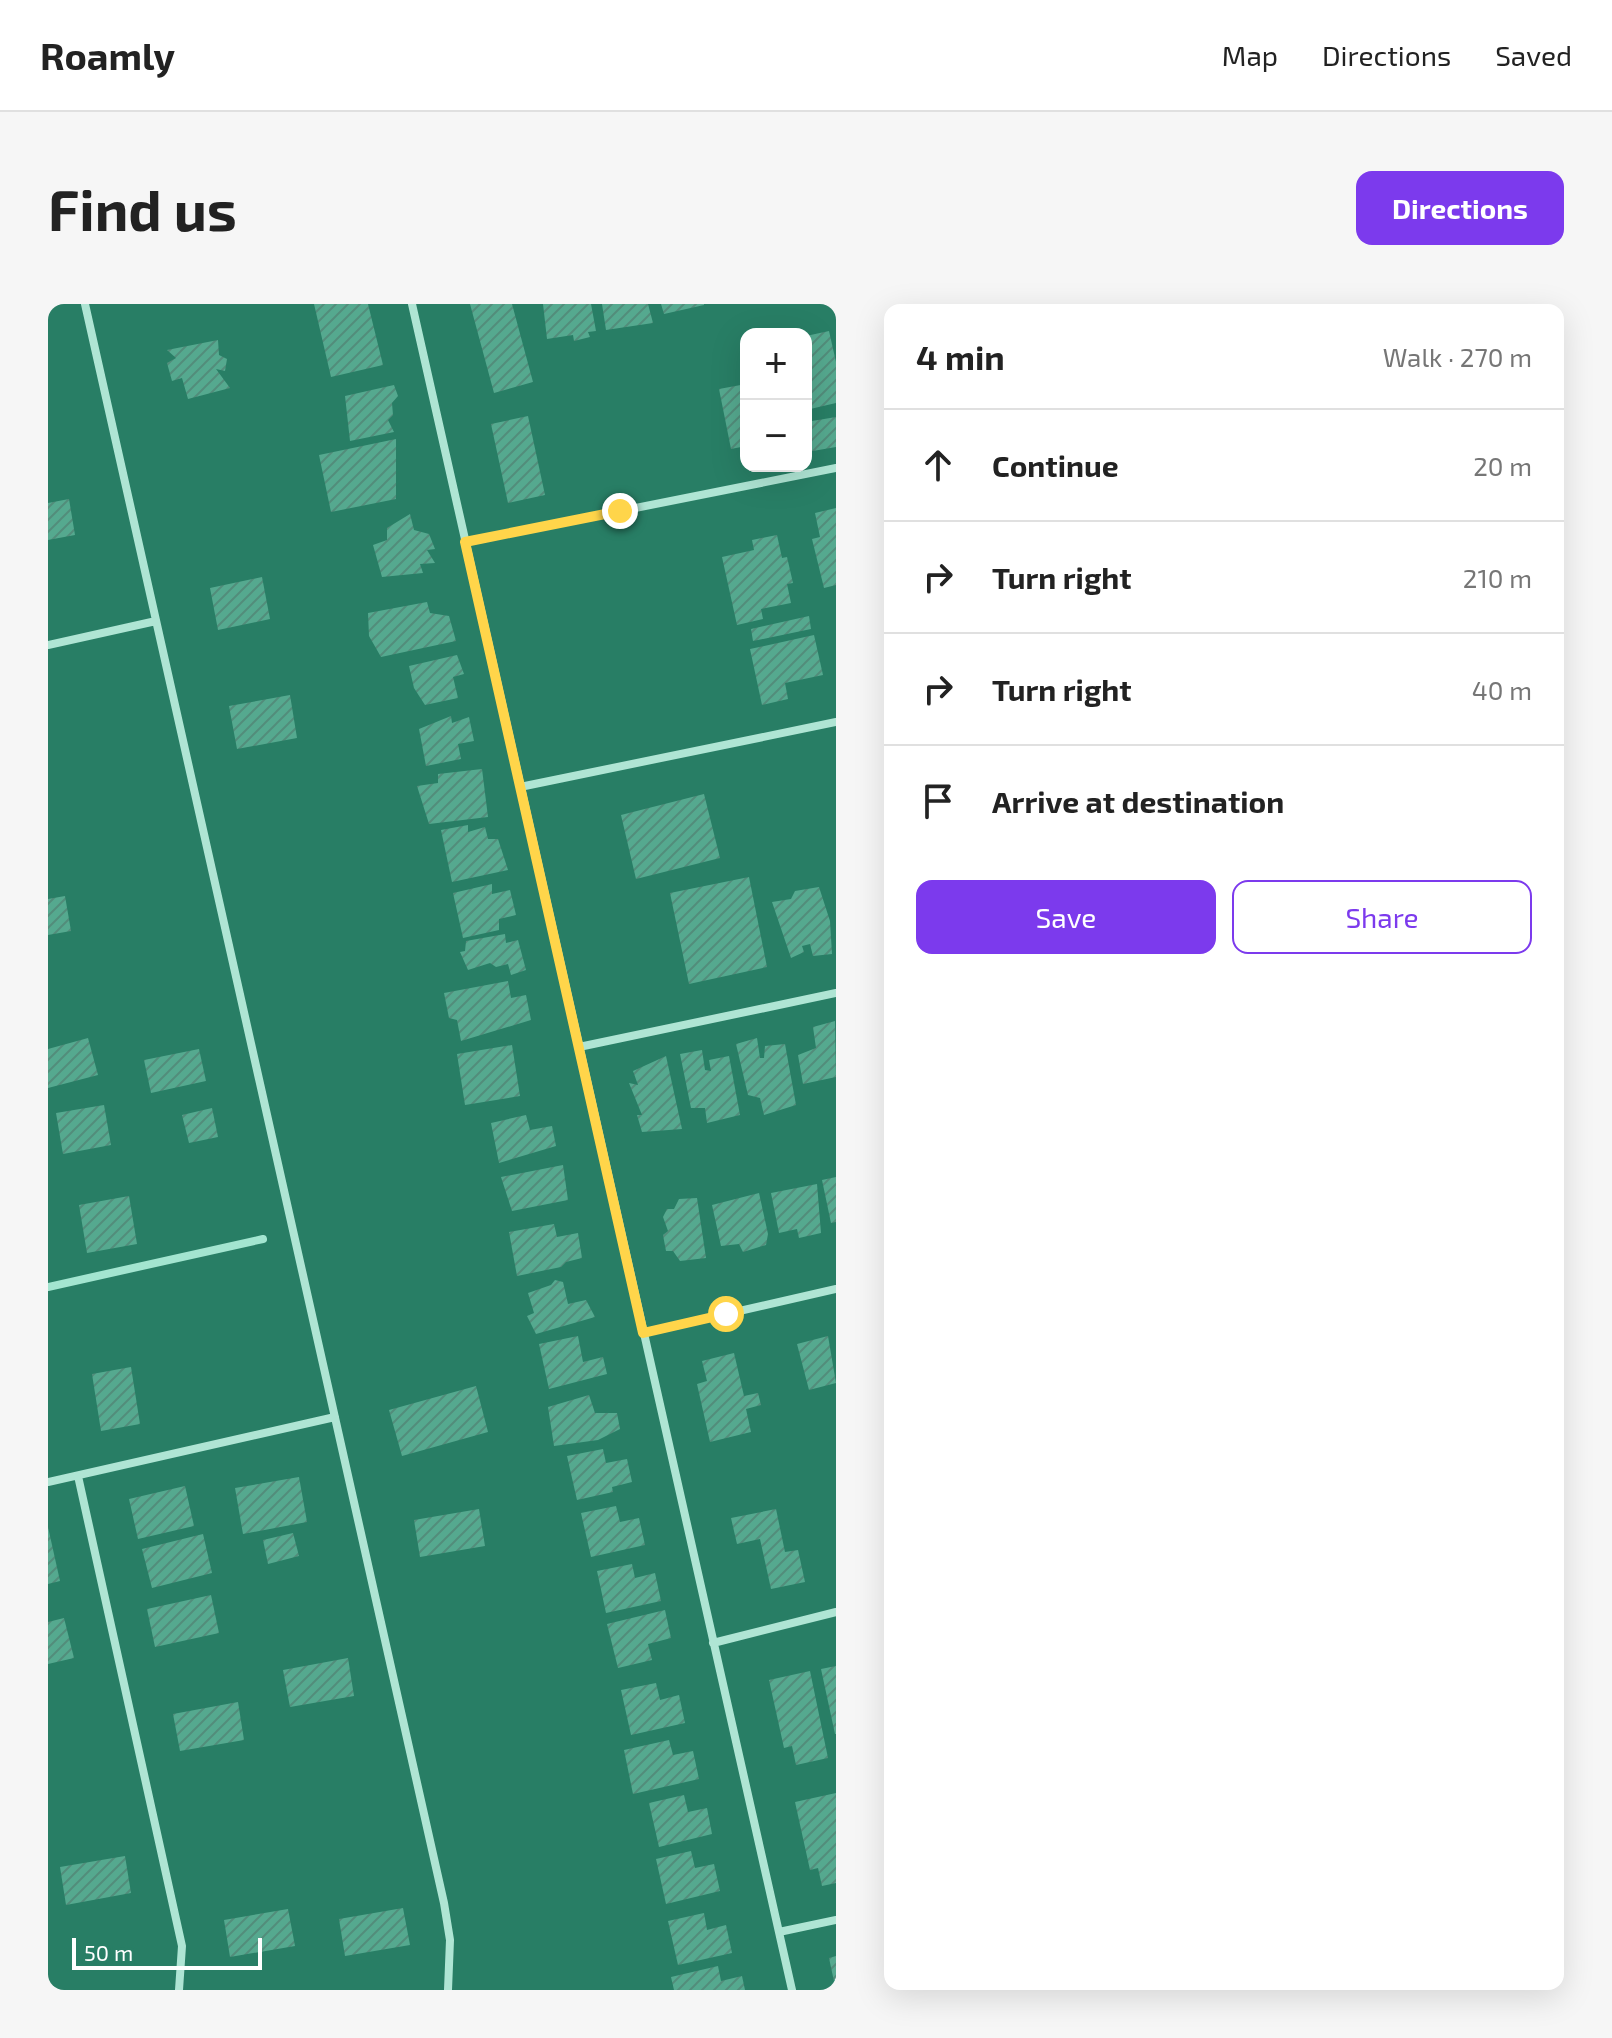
<!DOCTYPE html>
<html lang="en">
<head>
<meta charset="utf-8">
<style>
  body { margin:0; font-family:"Exo 2",sans-serif; background:#f6f6f6; color:#222 }
  .controls { position:absolute; right:24px; top:24px; display:grid; overflow:hidden; border-radius:16px; box-shadow:0 8px 32px #0002 }
  .controls button { width:72px; height:72px; display:grid; place-items:center; padding:0; border:0; border-bottom:2px solid #e0e0e0; background:#fff; color:#222; font:40px sans-serif }
  .scale { position:absolute; left:24px; bottom:20px; width:190px; box-sizing:border-box; padding-left:8px; border:4px solid #fff; border-top:0; font-size:22px; line-height:28px; white-space:nowrap; color:#fff; -webkit-text-stroke:6px #287e65; paint-order:stroke }
  .stop { position:absolute; width:24px; height:24px; margin:-18px; border:6px solid #ffd54a; border-radius:50%; background:#fff }
  .stop.end { background:#ffd54a; border-color:#fff; box-shadow:0 2px 8px #0008 }
  .list { margin:0; padding:0; list-style:none }
  h2 { display:flex; justify-content:space-between; align-items:center; height:104px; margin:0; padding:0 32px; font-size:34px }
  h2 small { font-size:26px; font-weight:400; color:#767676 }
  .list li { display:grid; grid-template-columns:52px 1fr auto; gap:24px; align-items:center; box-sizing:border-box; height:112px; padding:0 32px; border-top:2px solid #e0e0e0 }
  .list b { display:block; font-size:30px; white-space:nowrap }
  .list em { font-size:26px; font-style:normal; color:#767676 }
  .actions { display:flex; gap:16px; padding:24px 32px }
  .actions a { flex:1; padding:18px 0; border:2px solid #7c3aed; border-radius:16px; text-align:center; font-size:28px; color:#7c3aed }
  .actions .main { background:#7c3aed; color:#fff }
  .icon { flex:none; width:44px; height:44px; fill:none; stroke:currentColor; stroke-width:2; stroke-linecap:round; stroke-linejoin:round }
  .map { position:relative; flex:none; width:788px; height:1686px; overflow:hidden; border-radius:16px }
  header { display:flex; align-items:center; gap:48px; box-sizing:border-box; height:112px; padding:0 40px; background:#fff; border-bottom:2px solid #e0e0e0 }
  header strong { font-size:38px }
  nav { display:flex; gap:44px; margin-inline-start:auto; font-size:28px }
  .intro { display:flex; align-items:center; justify-content:space-between; box-sizing:border-box; height:192px; padding:0 48px }
  h1 { margin:0; font-size:56px }
  .button { padding:20px 36px; border-radius:16px; background:#7c3aed; color:#fff; font-size:28px; font-weight:700 }
  main { display:flex; gap:48px; padding:0 48px }
  aside { flex:1; background:#fff; border-radius:16px; box-shadow:0 8px 32px #0002 }
  .map>svg:first-child { display:block }
</style>
</head>
<body>
<header>
<strong>Roamly</strong>
<nav><a>Map</a><a>Directions</a><a>Saved</a></nav>
</header>
<div class="intro"><h1>Find us</h1><a class="button">Directions</a></div>
<main>
<div class="map">
<svg width="788" height="1686" viewBox="0 0 788 1686">
  <defs>
    <pattern id="building-hatch" width="6" height="6" patternUnits="userSpaceOnUse" patternTransform="scale(2)"><rect width="6" height="6" fill="#55a98f"/><path d="M-1 1l2-2M0 6l6-6M5 7l2-2" fill="none" stroke="#528d7b"/></pattern>
  </defs>
  <rect width="100%" height="100%" fill="#287e65"/>
  <g fill="none" stroke-linecap="round" stroke-linejoin="round">
    <path stroke="#a3e5d0" stroke-width="8" d="M0,983L215,935"/>
  </g>
  <path fill="url(#building-hatch)" d="M266,0H320L335,61L283,73Z
    M422,0H464L485,78L446,89Z
    M495,0H543L548,27L540,28L542,33L526,37L525,31L499,35Z
    M554,0H600L605,19L558,26Z
    M613,0H656V1L616,10Z
    M781,27L788,58V99L758,106V32Z
    M170,36L171,51L179,55L177,67L168,65L182,84L140,95L134,74L124,77L119,59L128,54L119,46Z
    M698,80V142L683,145L671,85Z
    M346,81L350,92L344,99L345,111L340,116L346,128L302,137L297,92Z
    M480,112L497,191L460,199L443,120Z
    M788,113V143L759,148L758,118Z
    M348,135V195L283,208L271,151Z
    M21,195L27,231L0,236V199Z
    M788,204V281L776,284L764,235L772,233L767,209Z
    M362,210L366,226L381,230L387,245L379,246L387,259L372,260L375,269L334,273L325,241L339,236V224Z
    M729,231L734,254L739,253L745,279L739,280L743,299L713,305L715,315L689,321L674,253L706,246L704,236Z
    M214,273L222,315L170,326L162,284Z
    M379,298L382,309L401,312L408,337L333,353L321,332L320,309Z
    M761,312L763,325L705,337L703,325Z
    M766,331L775,371L737,379L740,395L714,401L702,345Z
    M409,351L416,370L405,373L410,394L377,401L366,384L361,362Z
    M242,391L249,434L189,445L181,402Z
    M403,412L404,419L421,413L426,437L410,440L413,455L378,462L371,425Z
    M434,465L440,513L381,520L369,482L390,479V470Z
    M656,490L672,554L588,575L573,511Z
    M420,521V528L437,523L440,535H450L460,566L404,578L393,526Z
    M701,573L719,663L641,680L622,589Z
    M444,580V590L462,586L468,611L451,615V626L415,634L405,589Z
    M771,583L782,617L784,650L765,652L762,640L754,642L756,648L743,654L724,598L743,595L747,587Z
    M17,592L23,627L0,631V595Z
    M457,630L458,639L470,636L478,666L463,671L460,660L448,663L442,659L420,666L412,648L417,647L418,637Z
    M460,677L463,694L478,691L483,716L413,737L409,716L401,714L396,689Z
    M787,717L788,773L755,780L750,751L768,744L765,723Z
    M40,734L50,771L0,784V745Z
    M709,734L712,754H716L717,742L737,740L748,801L716,811L712,794L700,791L688,740Z
    M464,741L472,792L417,801L409,750Z
    M151,745L158,777L103,789L96,756Z
    M654,746L657,766L663,767L661,756L681,752L692,811L659,819L657,804H643L632,750Z
    M618,752L634,825L594,828L589,811H594L581,779L590,781L585,767Z
    M56,801L63,841L15,850L8,809Z
    M164,804L170,833L141,839L134,811Z
    M478,811L482,826L504,822L508,842L451,859L443,819Z
    M515,861L520,896L464,907L453,873Z
    M788,873V918L783,919L774,876Z
    M769,880L773,929L751,934L749,925L731,929L723,889Z
    M711,889L720,930L718,941L695,948L691,940L673,942L664,901Z
    M81,892L89,940L39,949L31,901Z
    M649,894L658,954L632,957L625,947H618L615,931L620,927L615,913L619,905H626L631,895Z
    M506,920L509,933L530,929L534,954L518,958L513,963L469,972L461,928Z
    M507,976L515,978L520,1000L538,996L547,1013L488,1030L479,1012L486,1009L480,989L503,981Z
    M530,1032L535,1058L555,1053L559,1070L501,1085L491,1040Z
    M780,1032L788,1079L761,1086L749,1040Z
    M686,1049L696,1092L710,1089L713,1101L698,1105L703,1128L662,1138L649,1080L659,1077L654,1057Z
    M83,1063L92,1120L53,1127L44,1070Z
    M428,1082L440,1128L354,1152L341,1106Z
    M541,1091L547,1109H569L572,1125L550,1136L506,1142L500,1103Z
    M555,1145L558,1159L579,1155L584,1178L564,1183L565,1188L529,1196L519,1152Z
    M251,1173L259,1218L195,1230L187,1184Z
    M137,1182L146,1222L90,1235L81,1195Z
    M568,1202L572,1218L591,1214L597,1241L543,1253L533,1209Z
    M431,1205L437,1242L372,1253L366,1216Z
    M728,1205L737,1248L750,1246L757,1278L723,1285L712,1235L689,1240L683,1214Z
    M0,1223L12,1277L0,1280Z
    M245,1229L251,1252L220,1260L215,1236Z
    M155,1230L164,1269L104,1284L94,1245Z
    M584,1260L587,1274L607,1269L613,1297L558,1309L549,1267Z
    M163,1291L171,1329L107,1343L99,1305Z
    M617,1306L623,1334L600,1340L604,1356L570,1364L559,1320Z
    M16,1314L26,1354L0,1360V1318Z
    M300,1354L306,1392L242,1403L235,1366Z
    M788,1362V1430H787L773,1365Z
    M762,1367L780,1454L748,1461L744,1442L736,1444L721,1376Z
    M608,1379L612,1396L631,1391L637,1419L583,1431L573,1386Z
    M190,1398L196,1436L132,1447L125,1410Z
    M621,1436L625,1451L645,1447L651,1475L585,1490L576,1446Z
    M788,1489V1579L774,1582L770,1564L762,1566L747,1498Z
    M636,1491L640,1508L659,1504L664,1530L611,1543L601,1499Z
    M643,1547L647,1564L666,1560L672,1587L618,1600L608,1555Z
    M77,1552L83,1589L18,1601L12,1563Z
    M355,1604L362,1641L297,1652L291,1615Z
    M240,1605L247,1642L182,1653L176,1616Z
    M656,1609L659,1626L678,1621L684,1649L630,1661L620,1617Z
    M788,1652V1682H787L781,1654Z
    M670,1662L673,1677L694,1672L697,1686H626L623,1673Z"/>
  <g fill="none" stroke-linecap="round" stroke-linejoin="round">
    <path stroke="#afe5d4" stroke-width="8" d="M37,0L396,1599L402,1636L400,1686
      M364,0L744,1686
      M417,238L788,164
      M0,341L108,317
      M472,483L788,418
      M531,743L788,689
      M595,1029L788,985
      M30,1172L134,1642L131,1686
      M0,1178L287,1113
      M665,1339L788,1308
      M731,1628L788,1616"/>
  </g>
  <g fill="none" stroke-linecap="round" stroke-linejoin="round">
    <path stroke="#ffd54a" stroke-width="10" d="M572,207L417,238L595,1029L678,1010"/>
  </g>
</svg>
<div class="controls">
<button>+</button>
<button>−</button>
</div>
<div class="scale">50 m</div>
<div class="stop" style="left:678px;top:1010px"></div>
<div class="stop end" style="left:572px;top:207px"></div>
</div>
<aside>
<h2>4 min<small>Walk · 270 m</small></h2>
<ul class="list">
<li><svg class="icon" aria-label="ahead" viewBox="0 0 24 24"><path d="M12 20V5M6 11l6-6 6 6"/></svg><div><b>Continue</b></div><em>20 m</em></li>
<li><svg class="icon" aria-label="right" viewBox="0 0 24 24"><path d="M7 20v-9h11M14 6l5 5-5 5"/></svg><div><b>Turn right</b></div><em>210 m</em></li>
<li><svg class="icon" aria-label="right" viewBox="0 0 24 24"><path d="M7 20v-9h11M14 6l5 5-5 5"/></svg><div><b>Turn right</b></div><em>40 m</em></li>
<li><svg class="icon" aria-label="arrive" viewBox="0 0 24 24"><path d="M6 21V4h12l-3 4 3 4H6"/></svg><div><b>Arrive at destination</b></div></li>
</ul>
<div class="actions"><a class="main">Save</a><a>Share</a></div>
</aside>
</main>
</body>
</html>
